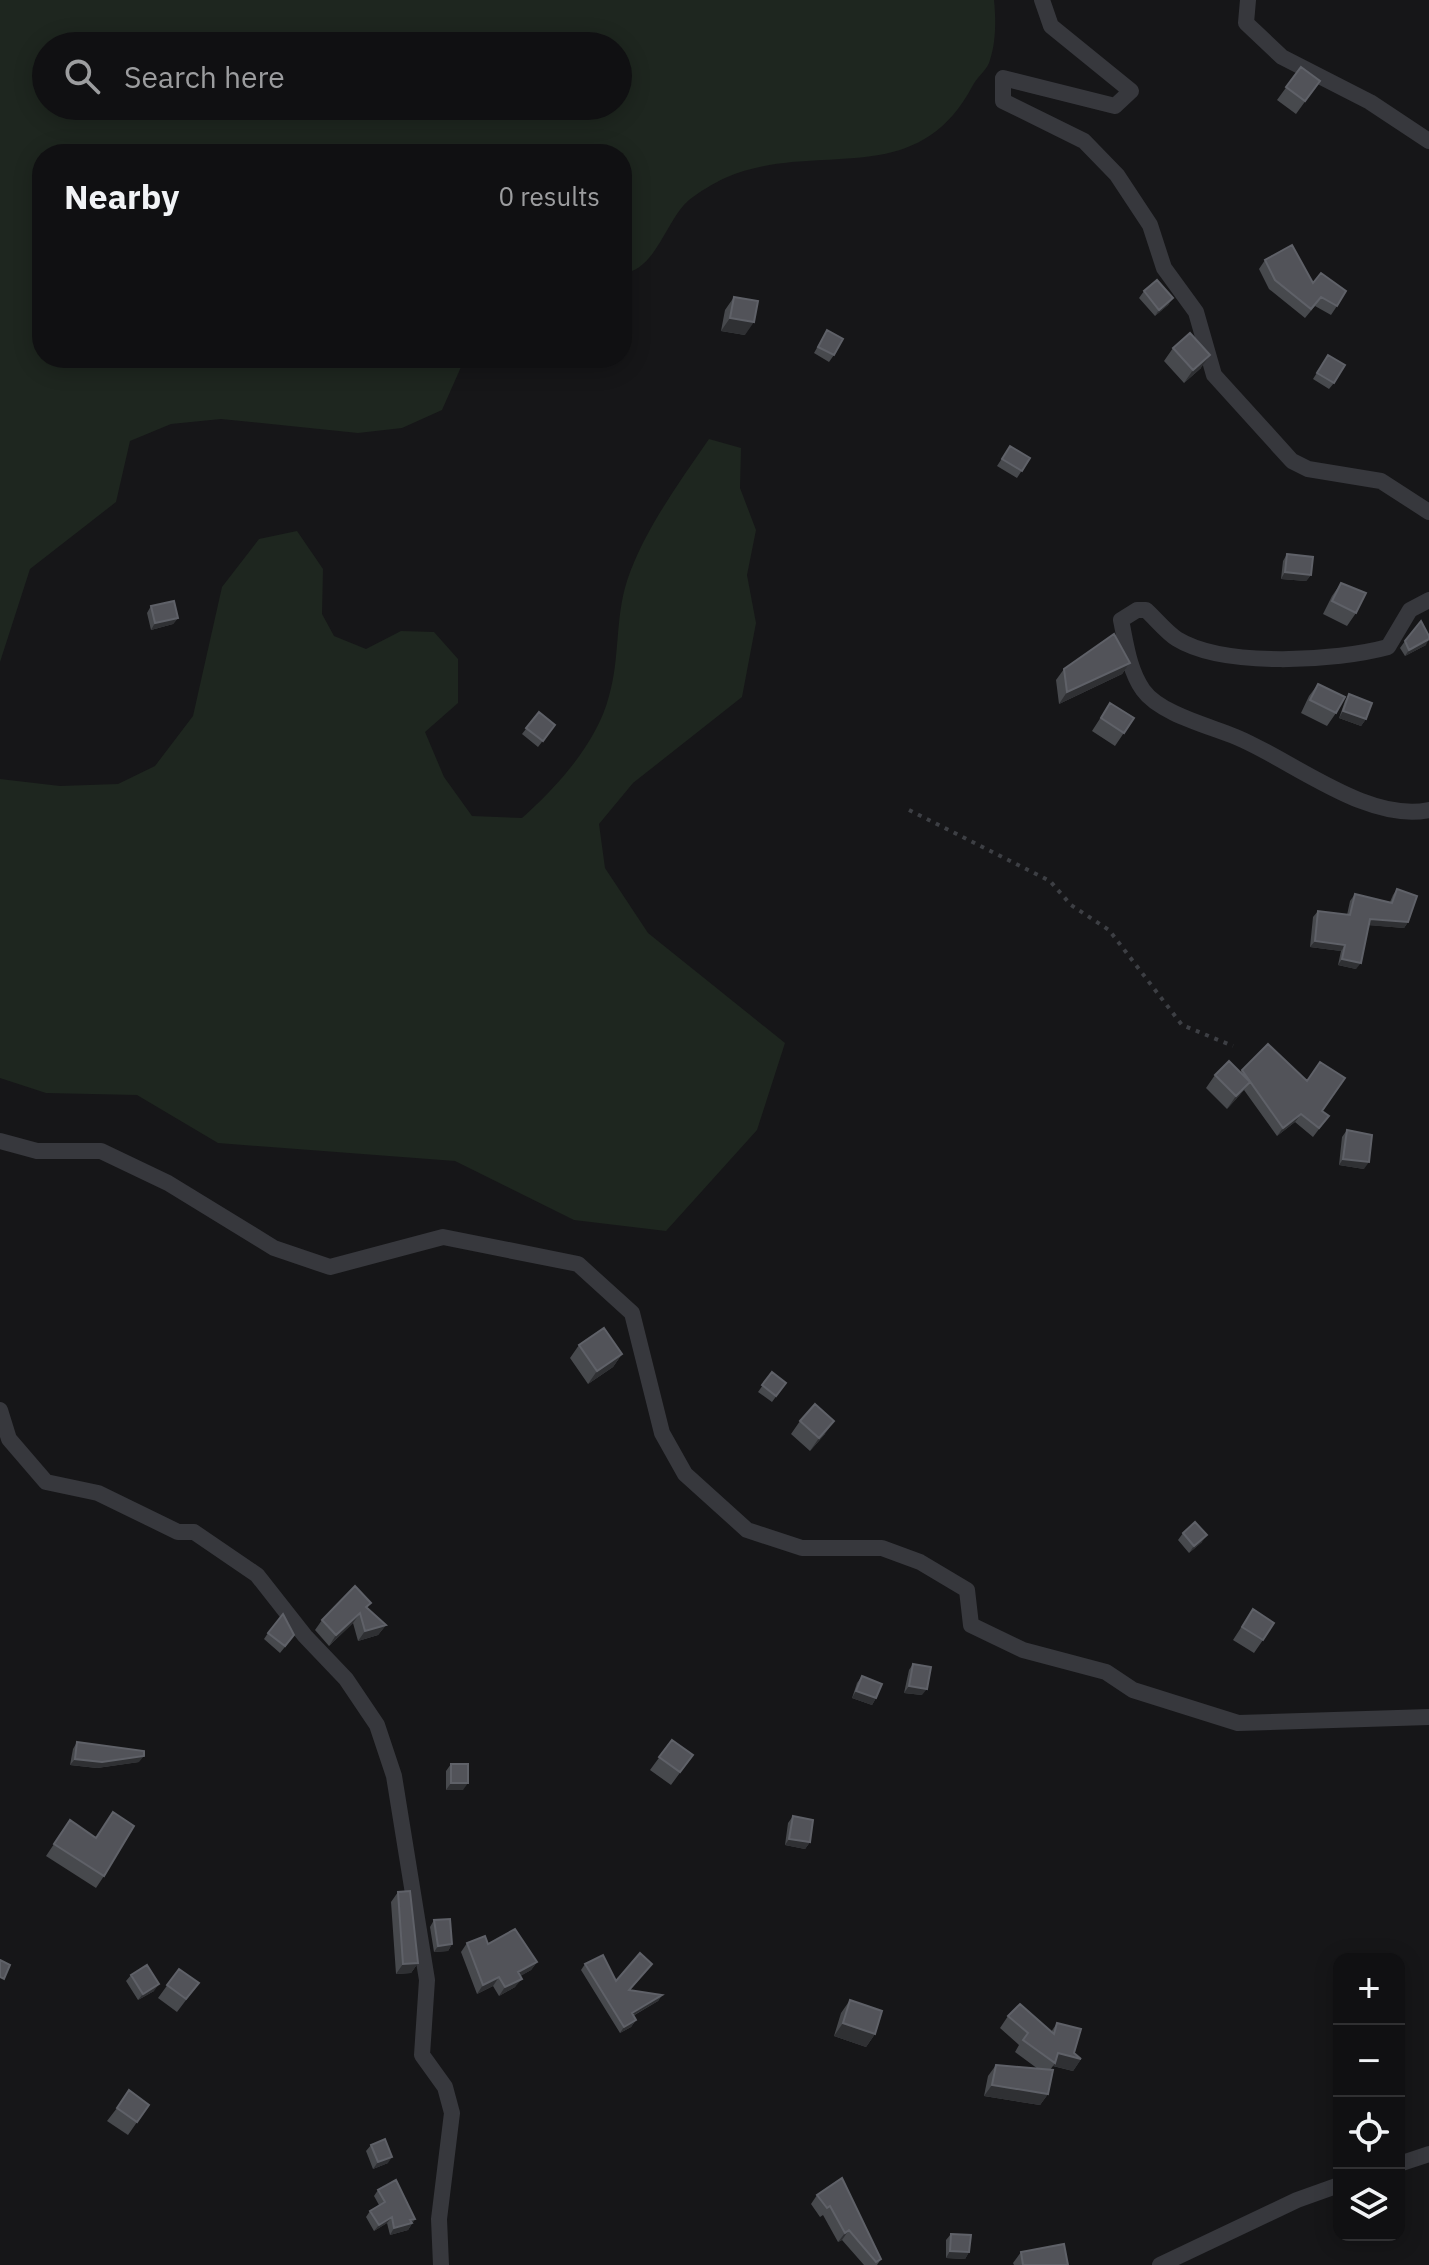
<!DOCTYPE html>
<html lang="en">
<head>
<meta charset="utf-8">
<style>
  body { margin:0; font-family:"IBM Plex Sans",sans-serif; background:#19191b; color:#f1f3f6 }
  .controls { position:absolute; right:24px; bottom:24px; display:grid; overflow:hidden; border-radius:16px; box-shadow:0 4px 20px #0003 }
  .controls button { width:72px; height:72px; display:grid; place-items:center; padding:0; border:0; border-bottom:2px solid #303032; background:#101012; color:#f1f3f6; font:40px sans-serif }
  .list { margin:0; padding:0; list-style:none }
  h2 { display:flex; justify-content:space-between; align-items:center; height:104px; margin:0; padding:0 32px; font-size:34px }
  h2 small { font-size:26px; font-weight:400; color:#9c9d9f }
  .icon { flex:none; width:44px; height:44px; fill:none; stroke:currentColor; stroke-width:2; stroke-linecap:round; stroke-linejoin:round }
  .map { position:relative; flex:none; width:1429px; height:2265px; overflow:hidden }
  .search { position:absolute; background:#101012; box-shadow:0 4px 20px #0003; left:32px; top:32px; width:600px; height:88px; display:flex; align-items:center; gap:20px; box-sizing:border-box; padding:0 28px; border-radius:44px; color:#9c9d9f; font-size:30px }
  .panel { position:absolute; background:#101012; box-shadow:0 4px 20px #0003; left:32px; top:144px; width:600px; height:224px; border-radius:32px }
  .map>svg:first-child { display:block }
</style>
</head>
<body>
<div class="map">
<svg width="1429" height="2265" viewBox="0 0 1429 2265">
  <rect width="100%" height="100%" fill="#161618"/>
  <path fill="#1e261f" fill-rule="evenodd" d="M0,0H994C996,19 996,42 990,60C988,69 978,76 973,85C916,194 816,138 725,178C714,183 699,192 689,200C665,221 657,269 622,274V154H42V358H465L442,410L402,428L358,433L221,419L171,424L130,441L116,502L30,569L0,662ZM618,46V106H46V46Z
    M709,439L741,448L740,488L756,530L747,575L756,623L742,697L633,783L599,824L605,868L648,933L785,1043L757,1130L666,1231L574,1220L455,1161L218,1143L137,1095L46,1093L0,1078V779L60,786L118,784L155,766L193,716L222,587L259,539L297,531L323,569L322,614L334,636L366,649L401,631L434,632L458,659V703L425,732L444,777L472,816L522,818C557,787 597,743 609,696C620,659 615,618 627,581C644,530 679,483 709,439Z"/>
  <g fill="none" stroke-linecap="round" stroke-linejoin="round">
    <path stroke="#3d3f44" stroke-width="4" stroke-dasharray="4 6" stroke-linecap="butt" d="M909,810L1050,881L1071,905L1109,930L1182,1025L1233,1046"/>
    <path stroke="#37383d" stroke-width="16" d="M1042,0L1051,26L1131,91L1115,106L1003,78V101L1084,141L1117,175L1150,225L1164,268L1196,312L1214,375L1292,461L1308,469L1381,481L1429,512
      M1248,0L1246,23L1282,57L1370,102L1429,141
      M1429,600L1410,610L1388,647C1337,661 1224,668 1177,639C1166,632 1156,619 1146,610H1137L1121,620C1126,644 1129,670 1143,690C1160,714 1210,726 1236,737C1292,760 1367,823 1429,810
      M0,1141L37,1151H101L168,1183L274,1248L330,1267L443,1237L578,1264L632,1313L662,1433L685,1474L747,1530L802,1548H882L920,1562L967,1590L971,1625L1023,1650L1106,1672L1133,1690L1238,1723L1429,1717
      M0,1410L9,1439L46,1482L98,1493L178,1532H194L257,1575L305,1636L346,1679L377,1725L394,1776L427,1980L422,2055L445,2087L452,2113L439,2219L441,2265
      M1399,2164L1429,2154
      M1160,2265L1297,2200L1339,2185"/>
  </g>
  <path fill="#47494d" d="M1301,67L1320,81L1296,114L1277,100Z
    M1265,260L1313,283L1337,306L1331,315L1315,306L1305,318L1269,289L1259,269Z
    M1144,291L1173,298L1168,305L1155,316L1139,298Z
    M734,297L745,335L721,331L725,310Z
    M827,330L834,355L829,362L814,353Z
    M1173,348L1201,368L1184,383L1164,361Z
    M1328,355L1334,383L1329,389L1313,379Z
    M1010,446L1030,458L1017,478L997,466Z
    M1287,554L1311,575L1306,581L1281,579L1283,561Z
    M1341,583L1356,613L1347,626L1323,614L1332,596Z
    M151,606L178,618L173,624L151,630L147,613Z
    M1405,641L1426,645L1405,656L1400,648Z
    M1130,663L1122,674L1059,704L1056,680L1064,669Z
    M1318,684L1336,713L1327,726L1301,713L1309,696Z
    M1349,694L1366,719L1361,726L1339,718L1345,701Z
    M1110,703L1134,718L1115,746L1092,731Z
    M539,712L555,725L538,747L522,734Z
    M1397,889L1408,922L1404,928L1369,925L1356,969L1338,965L1341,951L1310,947L1313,917L1318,911L1347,915L1350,901L1355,894L1390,902L1393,895Z
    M1242,1070L1322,1111L1329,1116L1313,1137L1295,1122L1277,1136L1244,1090L1227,1109L1206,1088L1215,1075L1240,1073Z
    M1347,1130L1364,1169L1339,1165L1342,1137Z
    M579,1345L622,1354L613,1367L588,1384L570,1358Z
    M772,1372L786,1383L772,1402L758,1392Z
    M800,1421L825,1434L810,1451L791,1434Z
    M1183,1533L1202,1542L1189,1553L1178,1540Z
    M371,1603L367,1608L386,1625L378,1635L358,1641L353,1623L329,1646L315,1630L322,1620Z
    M1253,1609L1263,1640L1254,1653L1233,1640Z
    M268,1633L289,1642L280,1653L264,1639Z
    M913,1664L922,1695L904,1693L909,1670Z
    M862,1676L876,1698L872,1705L852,1698L857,1683Z
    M672,1740L693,1755L671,1785L650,1770Z
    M77,1742L139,1762L97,1768L70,1765L73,1749Z
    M451,1764L463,1790H446V1771Z
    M793,1816L810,1842L805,1849L785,1845L788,1823Z
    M70,1820L104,1876L96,1888L46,1856Z
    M398,1892L418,1963L411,1973L396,1974L391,1902Z
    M434,1920L452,1944L448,1951L434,1952L430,1927Z
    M467,1943L488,1944L537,1962L531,1970L520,1976L515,1987L499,1996L493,1986L477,1994L461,1952Z
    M585,1964L616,1981L652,1964L630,1990L662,1995L658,2001L633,2016L636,2020L631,2027L620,2033L581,1970Z
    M179,1969L199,1983L177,2012L158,1998Z
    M131,1975L154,1991L138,2000L126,1981Z
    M850,2000L875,2034L866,2047L834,2036L841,2013Z
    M1008,2016L1051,2032L1057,2023L1074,2053L1081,2059L1073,2071L1053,2066L1050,2070L1048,2094L1040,2105L984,2096L988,2076L996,2065L1038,2069L1015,2052L1019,2045L1000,2028Z
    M149,2105L128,2135L107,2121L117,2108Z
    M371,2145L388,2163L373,2169L366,2151Z
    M842,2178L881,2259L877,2265H864L842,2240L838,2242L823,2215L820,2217L811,2204L817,2195Z
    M378,2190L415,2219L408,2230L390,2235L387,2223L374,2231L366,2217L370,2211L379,2205L374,2196Z
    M951,2234L969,2252L965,2259L946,2258V2240Z
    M1021,2252L1068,2265H1014L1013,2263Z"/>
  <path fill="#2f3033" d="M1173,298L1168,305L1155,316L1159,310Z
    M730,318L754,322L745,335L721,331Z
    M1210,355L1201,368L1184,383L1193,370Z
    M1285,572L1311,575L1306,581L1281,579Z
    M178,618L173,624L151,630L155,623Z
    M1429,639L1426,645L1405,656L1409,650Z
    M1130,663L1122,674L1059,704L1067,692Z
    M1343,711L1366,719L1361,726L1339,718Z
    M1370,919L1408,922L1404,928L1366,925Z
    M1315,941L1345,945L1341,951L1310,947Z
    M1342,959L1361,963L1356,969L1338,965Z
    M1250,1082L1240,1095L1227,1109L1236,1096Z
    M1301,1114L1295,1122L1277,1136L1283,1128Z
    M1343,1159L1369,1162L1364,1169L1339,1165Z
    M622,1354L613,1367L588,1384L597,1371Z
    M834,1421L825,1434L810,1451L819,1438Z
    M1207,1535L1202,1542L1189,1553L1194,1546Z
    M360,1613L353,1623L329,1646L336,1635Z
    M386,1625L378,1635L358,1641L365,1631Z
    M909,1686L927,1689L922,1695L904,1693Z
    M856,1691L876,1698L872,1705L852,1698Z
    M144,1756L139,1762L97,1768L70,1765L75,1759Z
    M451,1783H468L463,1790H446Z
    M789,1839L810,1842L805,1849L785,1845Z
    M452,1944L448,1951L434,1952L438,1946Z
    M537,1962L531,1970L512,1981L518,1972Z
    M418,1963L411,1973L396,1974L403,1964Z
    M499,1977L493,1986L477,1994L483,1985Z
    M522,1979L515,1987L499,1996L505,1987Z
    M159,1984L154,1991L138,2000L143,1994Z
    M662,1995L658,2001L627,2019L632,2013Z
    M636,2020L631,2027L620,2033L624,2027Z
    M843,2023L875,2034L866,2047L834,2036Z
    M1058,2053L1081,2059L1073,2071L1053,2066L1055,2063Z
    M992,2085L1048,2094L1040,2105L984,2096Z
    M392,2157L388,2163L373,2169L378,2162Z
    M392,2217L387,2223L374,2231L379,2225Z
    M415,2219L408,2230L390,2235L394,2228Z
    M849,2230L842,2240L838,2242L845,2233Z
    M950,2251L969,2252L965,2259L946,2258Z"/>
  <path fill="#525359" stroke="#5f6168" stroke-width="2" d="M1301,67L1320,81L1305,101L1286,87Z
    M1292,245L1313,283L1321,273L1346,291L1337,306L1321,297L1311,309L1275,280L1265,260Z
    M1157,280L1173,298L1159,310L1144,291Z
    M734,297L758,301L754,322L730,318Z
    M827,330L843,339L834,355L818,347Z
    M1190,333L1210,355L1193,370L1173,348Z
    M1328,355L1345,365L1334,383L1317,373Z
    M1010,446L1030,458L1022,471L1002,459Z
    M1287,554L1313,557L1311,575L1285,572Z
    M1341,583L1366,593L1356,613L1332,601Z
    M174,601L178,618L155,623L151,606Z
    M1421,621L1429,636V639L1409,650L1405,641Z
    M1114,634L1130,663L1067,692L1064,669Z
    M1318,684L1345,697L1336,713L1310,700Z
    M1349,694L1372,703L1366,719L1343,711Z
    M1110,703L1134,718L1124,733L1101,718Z
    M539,712L555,725L543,741L526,728Z
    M1397,889L1417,896L1408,922L1370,919L1361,963L1342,959L1345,945L1315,941L1318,911L1350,915L1355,894L1392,903Z
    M1268,1044L1307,1081L1320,1062L1345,1078L1322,1111L1329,1116L1319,1128L1301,1114L1283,1128L1242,1070Z
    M1229,1061L1250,1082L1236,1096L1215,1075Z
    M1347,1130L1372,1135L1369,1162L1343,1159Z
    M604,1328L622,1354L597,1371L579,1345Z
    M772,1372L786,1383L776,1396L762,1385Z
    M815,1404L834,1421L819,1438L800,1421Z
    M1195,1522L1207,1535L1194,1546L1183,1533Z
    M355,1586L371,1603L366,1607L386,1625L365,1631L360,1613L336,1635L322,1620Z
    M1253,1609L1274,1623L1263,1640L1242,1627Z
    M283,1614L294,1635L285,1646L268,1633Z
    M913,1664L931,1667L927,1689L909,1686Z
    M862,1676L882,1684L876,1698L856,1691Z
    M672,1740L693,1755L680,1772L659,1757Z
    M77,1742L144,1751V1756L102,1762L75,1759Z
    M451,1764H468V1783H451Z
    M113,1812L134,1826L104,1876L54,1844L70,1820L96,1838Z
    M793,1816L813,1820L810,1842L789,1839Z
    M410,1891L418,1963L403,1964L398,1892Z
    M450,1919L452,1944L438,1946L434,1920Z
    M515,1929L537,1962L518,1972L522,1979L505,1987L499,1977L483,1985L467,1943L485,1936L488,1944Z
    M640,1953L652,1964L629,1990L662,1995L632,2013L636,2020L624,2027L585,1964L603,1955L616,1981Z
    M0,1960L10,1965L4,1979L0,1977Z
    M147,1965L159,1984L143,1994L131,1975Z
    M179,1969L199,1983L186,1999L167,1985Z
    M850,2000L882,2011L875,2034L843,2023Z
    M1020,2004L1054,2034L1057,2023L1081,2029L1074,2053L1081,2059L1058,2053L1055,2063L1023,2040L1028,2033L1008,2016Z
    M996,2065L1053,2070L1048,2094L992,2085Z
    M129,2090L149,2105L137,2122L117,2108Z
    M385,2139L392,2157L378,2162L371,2145Z
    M842,2178L881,2259L876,2262L849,2230L845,2233L830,2206L827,2208L817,2195Z
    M396,2180L415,2219L410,2220L412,2223L394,2228L392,2217L379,2225L370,2211L385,2202L378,2190Z
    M951,2234L971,2235L969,2252L950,2251Z
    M1064,2244L1068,2265H1023L1021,2252Z"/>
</svg>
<div class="controls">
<button>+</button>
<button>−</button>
<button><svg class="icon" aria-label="locate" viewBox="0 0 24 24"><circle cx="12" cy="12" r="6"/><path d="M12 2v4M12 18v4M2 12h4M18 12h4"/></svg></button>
<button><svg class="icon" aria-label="layers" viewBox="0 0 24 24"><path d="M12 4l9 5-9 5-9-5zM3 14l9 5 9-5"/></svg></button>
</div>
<div class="search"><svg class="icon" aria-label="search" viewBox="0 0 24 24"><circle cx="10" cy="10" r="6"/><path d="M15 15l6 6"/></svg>Search here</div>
<section class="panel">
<h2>Nearby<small>0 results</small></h2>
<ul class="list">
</ul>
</section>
</div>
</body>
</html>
